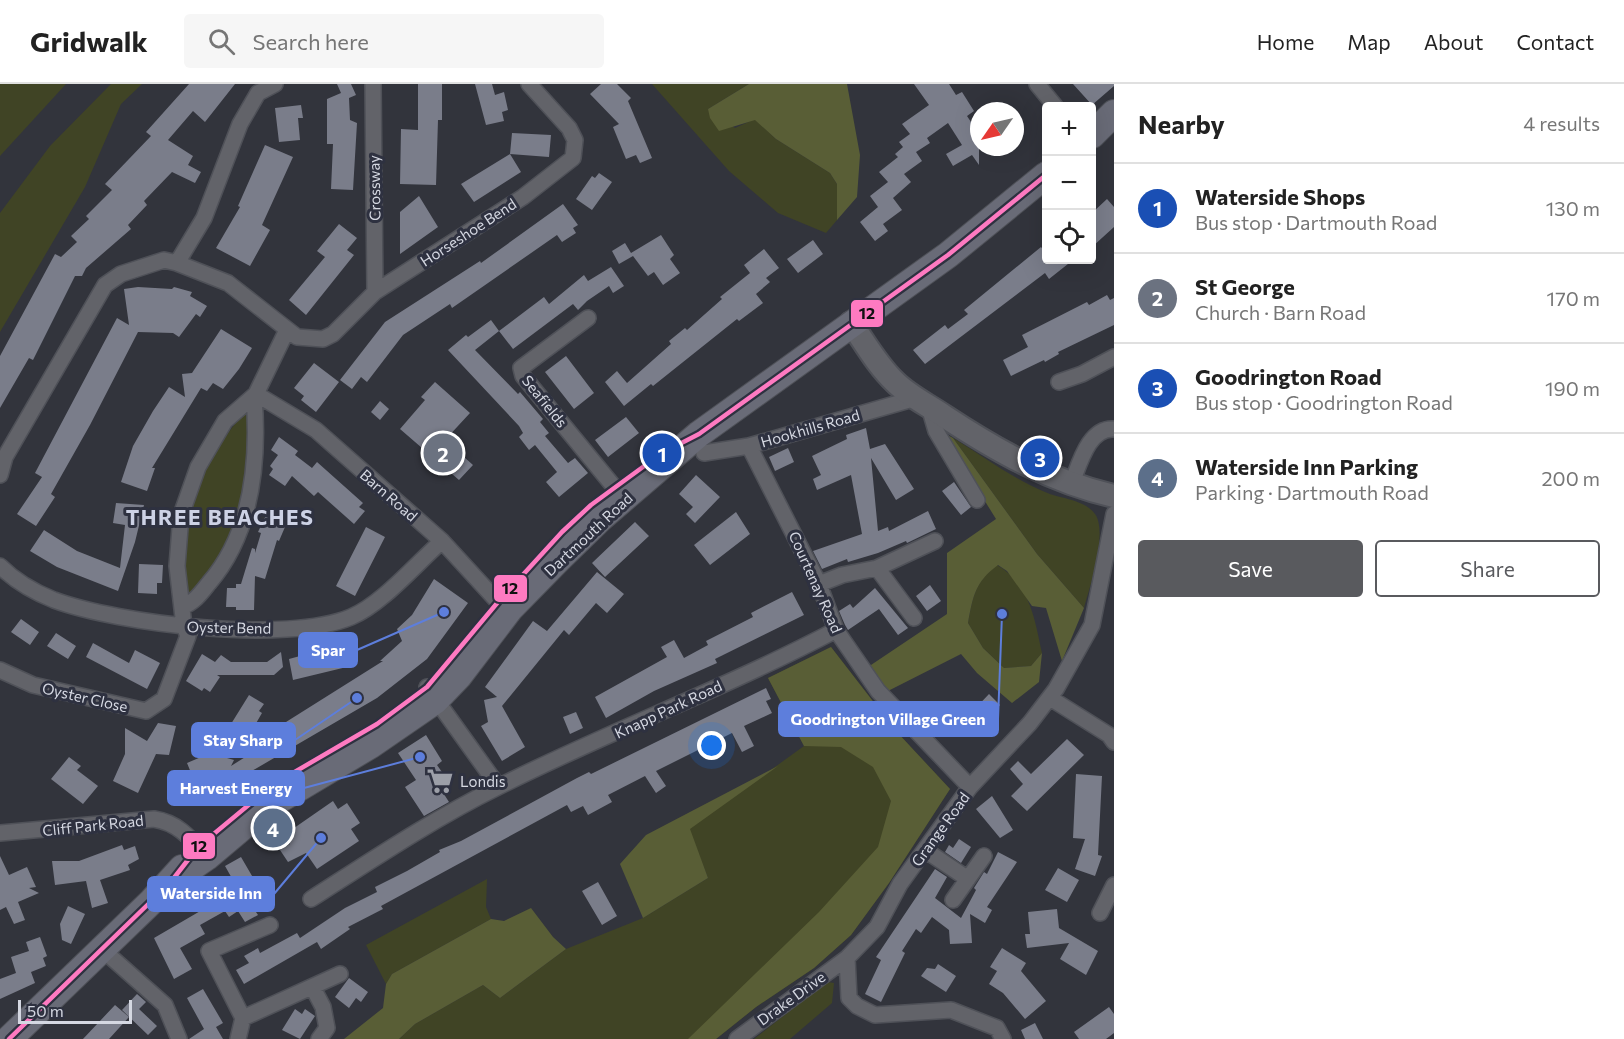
<!DOCTYPE html>
<html lang="en">
<head>
<meta charset="utf-8">
<style>
  body { margin:0; font-family:Commissioner,sans-serif; background:#f6f6f6; color:#222 }
  .controls { position:absolute; right:18px; top:18px; display:grid; overflow:hidden; border-radius:6px; box-shadow:0 6px 24px #0002 }
  .controls button { width:54px; height:54px; display:grid; place-items:center; padding:0; border:0; border-bottom:2px solid #e0e0e0; background:#fff; color:#222; font:30px sans-serif }
  .compass { position:absolute; left:970px; top:18px; width:54px; height:54px; border-radius:50%; background:#fff; box-shadow:0 6px 24px #0002; rotate:236deg }
  .scale { position:absolute; left:18px; bottom:15px; width:114px; box-sizing:border-box; padding-left:6px; border:3px solid #d5d8e2; border-top:0; font-size:16px; line-height:21px; white-space:nowrap; color:#d5d8e2; -webkit-text-stroke:4px #2e3140; paint-order:stroke }
  .you { position:absolute; left:712px; top:662px; width:21px; height:21px; margin:-15px; border:4px solid #fff; border-radius:50%; background:#1a73e8; box-shadow:0 0 0 9px #1a73e833 }
  .badge { display:grid; place-items:center; width:39px; height:39px; border-radius:50%; background:#595a5e; color:#fff; font-size:20px; font-weight:700 }
  .pin { position:absolute; translate:-50% -50%; border:3px solid #fff; box-shadow:0 2px 6px #0006 }
  .list { margin:0; padding:0; list-style:none }
  h2 { display:flex; justify-content:space-between; align-items:center; height:78px; margin:0; padding:0 24px; font-size:26px }
  h2 small { font-size:20px; font-weight:400; color:#767676 }
  .list li { display:grid; grid-template-columns:39px 1fr auto; gap:18px; align-items:center; box-sizing:border-box; height:90px; padding:0 24px; border-top:2px solid #e0e0e0 }
  .list b { display:block; font-size:22px; white-space:nowrap }
  .list p { margin:0; font-size:20px; white-space:nowrap; color:#767676 }
  .list em { font-size:20px; font-style:normal; color:#767676 }
  .actions { display:flex; gap:12px; padding:18px 24px }
  .actions a { flex:1; padding:14px 0; border:2px solid #595a5e; border-radius:6px; text-align:center; font-size:21px; color:#595a5e }
  .actions .main { background:#595a5e; color:#fff }
  .icon { flex:none; width:33px; height:33px; fill:none; stroke:currentColor; stroke-width:2; stroke-linecap:round; stroke-linejoin:round }
  .map { position:relative; flex:none; width:1114px; height:955px; overflow:hidden }
  header { display:flex; align-items:center; gap:36px; box-sizing:border-box; height:84px; padding:0 30px; background:#fff; border-bottom:2px solid #e0e0e0 }
  header strong { font-size:28px }
  nav { display:flex; gap:33px; margin-inline-start:auto; font-size:21px }
  .search { width:420px; height:54px; background:#f6f6f6; display:flex; align-items:center; gap:15px; box-sizing:border-box; padding:0 21px; border-radius:6px; color:#767676; font-size:22px }
  main { display:flex }
  aside { flex:1; background:#fff }
  .map>svg:first-child { display:block }
</style>
</head>
<body>
<header>
<strong>Gridwalk</strong>
<div class="search"><svg class="icon" aria-label="search" viewBox="0 0 24 24"><circle cx="10" cy="10" r="6"/><path d="M15 15l6 6"/></svg>Search here</div>
<nav><a>Home</a><a>Map</a><a>About</a><a>Contact</a></nav>
</header>
<main>
<div class="map">
<svg width="1114" height="955" viewBox="0 0 1114 955">
  <rect width="100%" height="100%" fill="#32343c"/>
  <path fill="#404425" d="M0,0H66L0,72Z
    M111,0H142L121,20L85,103L0,248V129L50,62Z
    M652,0H749L708,25L735,44L755,35L776,55L830,89L837,100V136L826,149L778,129L729,87Z
    M247,325L249,326C250,345 253,367 250,387C245,433 222,478 190,511L187,508C183,478 183,446 191,416C198,389 229,346 247,325Z
    M953,354C983,372 1013,395 1045,408C1060,415 1084,415 1095,430C1108,448 1090,503 1084,524L1037,470Z
    M997,481C1030,500 1035,536 1042,569L1031,582L1004,584L983,564L968,539C973,512 975,498 997,481Z
    M831,563L896,647L950,705L889,799L851,851L814,884L756,923L716,955H399L415,940L483,901L500,914L566,865L643,834L708,794L689,745L804,662L768,594Z
    M487,795L486,823L491,835L392,890L386,900L366,861Z
    M827,898L834,899L832,919L790,955H754Z"/>
  <path fill="#595e36" d="M749,0H847L860,71L857,113L837,136V100L830,89L776,55L755,36L719,47L710,34L708,25Z
    M942,348L953,354L1037,470L1084,524L1062,577L1046,524L1032,522L1007,487L998,481C975,498 973,512 968,539L983,564L1004,584L1031,582L1042,569L1039,598L1012,619L977,589L961,570L886,608L868,583L947,530V469L996,435Z
    M831,563L896,647L950,705L889,799L851,851L814,884L756,923L716,955H688L819,828L878,763L891,717L873,683L841,663L804,662L768,594Z
    M778,682L690,745L708,794L643,834L620,780L646,751Z
    M531,824L553,853L566,865L500,914L483,901L415,940L399,955H344L383,924L386,900L392,890L491,835L504,837Z"/>
  <path fill="#7a7d8a" d="M189,0H235L205,38L193,27L168,56L193,72L188,81L201,88L195,99L172,88L144,117L147,121L128,141L131,145L86,184L82,192H75L33,276L29,274L0,324V272L55,170L61,173L77,158L71,152L89,135L86,132L112,106L105,100L151,52L146,48Z
    M337,0H351L356,11L349,14L350,36L357,39L353,106L331,105L333,60H327V15L341,9Z
    M418,0H442V36H438L436,101L400,100L401,45L418,46Z
    M475,0H492L495,11L504,8L508,26L502,28L504,37L486,41Z
    M601,0H617L631,14L628,17L652,74L640,79L636,71L626,75L613,43L619,40L590,10Z
    M914,0H949L956,11L962,8L974,27L967,32L979,50V81L972,71L953,82L946,70L962,61L948,39L927,54L930,59L916,68L922,77L904,90L911,98L893,114L902,126L883,140L888,147L875,157L860,138L878,123L870,112L888,98L879,88L898,73L895,70L903,63L899,58L910,50L902,40L929,21Z
    M1073,0H1114V2L1092,21Z
    M301,21L303,34H298L300,56L279,58L275,24Z
    M512,49L551,51L549,73L510,70Z
    M265,61L293,73L262,141L270,146L250,182L216,164L240,123L238,122Z
    M510,70L521,88L474,118L461,100Z
    M599,89L612,98L592,126L576,115L592,92L595,94Z
    M419,112L438,143L400,170V128Z
    M1107,115L1114,123V143L1092,163V129Z
    M563,120L578,141L573,144L576,149L562,158L557,151L452,224L450,220L403,251L367,298L361,293L352,305L340,296L385,238L480,177L481,179Z
    M339,140L357,154L347,166L354,171L306,231L289,216L325,173L317,167Z
    M661,151L674,171L670,175L680,189L663,201L654,188L648,192L633,172L619,180L612,167L625,159L631,169Z
    M813,156L823,170L798,189L787,175Z
    M1041,163L1047,170V176H1073L1049,195L1045,189L925,280L913,266L945,241L948,245L968,230L964,226Z
    M764,165L779,184L766,194L770,198L756,210L763,219L739,237L737,235L653,302L651,300L624,322L605,298L617,287L627,299L671,260L669,257L685,244L687,246L722,215L720,213L750,189L744,181Z
    M611,183L624,202L613,209L609,202L587,217L578,226L573,220L513,265L499,247L544,213L549,220L584,191L588,197Z
    M138,203L172,205L174,203L192,208L190,212L207,222L200,233L196,230L179,253L173,249L138,248L90,341L51,410L55,413L36,442L17,430L42,393L35,389L117,234L129,241L124,205Z
    M1107,211L1110,216L1114,214V241L1058,268L1059,270L1045,278L1044,276L1011,292L1003,276L1028,263L1022,251L1087,218L1089,221Z
    M491,236L499,247L475,266L518,310L520,308L543,335L540,338L549,349L545,352L568,379L575,374L588,389L559,413L546,398L557,388L535,361L529,366L519,353L523,349L519,342L448,266L466,251L468,253Z
    M221,245L252,264L239,285L223,305L213,299L207,307L201,304L152,384H155L147,407L121,398L133,362L153,327L169,303L185,313L182,290L192,289Z
    M566,272L594,309L574,325L545,288Z
    M314,279L339,298L316,328L301,316L304,312L294,304Z
    M435,298L470,329L445,356L473,381L459,396L400,345L425,316L421,313Z
    M380,317L389,325L380,336L371,328Z
    M626,333L639,349L608,373L595,356Z
    M866,344L870,365L885,360L914,405L896,416L871,374L878,447L888,443L889,447L928,427L936,445L907,459L906,457L878,469L848,478L847,475L822,485L813,467L862,450L851,391L817,406L813,395L821,391L812,372L847,355L846,351Z
    M279,353L298,367L295,371L312,384L317,378L363,419L359,423L365,427L354,440L318,408L314,412L292,392L285,402L269,391L273,385L270,382L278,371L271,366Z
    M788,364L794,378L775,387L769,373Z
    M696,391L720,413L695,439L686,430L693,423L679,410Z
    M954,398L971,423L961,431L942,407Z
    M116,419L144,421L135,458L118,507L57,483L30,467L44,446L77,467L120,484L125,441L113,439Z
    M268,427L288,436L279,457L277,456L265,495L255,492L254,526H236V523H226L227,504H236V500H241L252,464L255,465V469L261,449L258,448Z
    M736,428L750,450L710,481L694,461Z
    M635,438L649,452L605,493L592,479Z
    M366,443L385,453L355,512L336,502Z
    M139,480L163,481L162,499H157V510L138,509Z
    M597,488L624,510L607,529L596,519L569,551L564,546L502,622L525,663L502,677L481,642L488,638L484,616L497,613L485,603L533,537L547,547Z
    M434,495L468,519L427,575L377,614L245,691L227,687L196,701L187,679L222,664L227,674L234,676L231,682L291,644L286,638L383,577H380L402,557L397,545L412,531Z
    M930,501L941,517L927,527L916,512Z
    M875,504L908,544L898,551L879,525L848,546L845,541L839,527L850,520L853,524Z
    M792,508L804,531L715,575L717,579L654,607L606,634L595,613L667,573L661,563L674,556L684,574L708,561L706,557L753,533L751,529Z
    M21,535L39,548L30,561L11,548Z
    M56,549L76,562L68,575L47,562Z
    M93,559L129,579L135,566L160,579L147,605L86,573Z
    M347,563L351,582L293,596L289,575L300,572L302,578L329,572L328,567Z
    M281,568L283,583L274,591H217L220,593L210,608L204,604L202,607L186,597L202,570L215,578L221,571L231,578H267Z
    M766,604L771,615L766,617L772,629L744,642L754,662L742,668L732,649L656,687L666,702L656,709L645,692L608,711L612,718L588,731L583,722L571,728L567,721L381,822L383,825L348,843L350,845L321,865L317,858L244,900L236,886L249,879L244,872L258,864L260,869L297,849L300,854L345,824L377,808L375,803L407,787L440,768L439,766L461,757L577,694L589,688L591,690Z
    M989,610L1000,621L980,642L969,631Z
    M249,611L264,620L259,627L262,629L247,655L231,645V640Z
    M576,628L583,644L570,650L563,633Z
    M158,639L176,642L169,671L156,670L138,709L113,697L125,670V644L147,657Z
    M426,651L442,677L437,681L449,698L440,704L449,718L424,732L405,703L416,696L398,669Z
    M1067,655L1084,671L1027,727L1011,712L1023,700L1010,685L1018,677L1031,690Z
    M69,673L81,682L77,686L98,702L83,720L51,695Z
    M1076,690L1102,692L1098,771L1102,772L1095,792L1075,785L1085,755L1073,754Z
    M992,712L1013,746L1000,754L976,725Z
    M333,717L338,725L347,719L360,739L351,745L359,757L317,785L306,769L288,778L280,766L290,760L284,751Z
    M959,755L971,763L961,779L945,768L949,761L953,764Z
    M122,761L124,766L135,762L139,775L128,781L130,786L100,796L108,819L92,824L86,797L55,801L52,777H79Z
    M998,768L1017,778L987,823L992,826L985,839L970,830L972,859L950,860L949,846L932,833L921,849L916,845L902,867L905,869L881,918L865,910L881,876L876,873L935,785L947,793L935,814L961,834L976,806L974,804L984,788L987,790Z
    M0,772L9,791L27,783L36,803L29,804L39,809L18,818L25,836L14,840L6,823L0,826Z
    M241,773L255,797L246,802L254,816L250,819L258,831L245,838L238,827L229,833L225,827L200,841L205,850L180,864L192,885L174,895L154,854L238,805L225,782Z
    M1058,784L1079,796L1067,818L1045,806Z
    M598,798L617,832L602,841L582,807Z
    M68,822L85,830L71,860L62,856L60,840Z
    M1057,825L1059,844L1098,867L1086,891L1060,875L1069,859L1027,864L1025,850H1030L1028,828Z
    M40,853L47,872L43,874L46,882L31,888L35,899L0,915V895L16,889L11,873L29,867L26,858Z
    M1002,864L1026,879L1021,887L1046,917L1025,935L1003,909L989,900L997,887L990,883Z
    M938,880L956,892L946,908L921,892L927,884L935,885Z
    M349,894L368,908L361,918L356,914L349,924L335,913Z
    M203,905L223,939L216,943L223,955H189L204,945L187,914Z
    M137,910L146,918L139,925L157,942L148,951L122,926Z
    M115,921L129,933L109,955H83Z
    M1109,923L1114,930V949L1106,955H1079L1074,948Z
    M295,925L302,930L305,925L315,932L300,955L282,946Z
    M1035,939L1043,955H1025L1021,946Z"/>
  <g fill="none" stroke-linecap="round" stroke-linejoin="round">
    <g stroke="#4f5158" stroke-width="18">
      <path id="street" d="M373,0L375,208
        M1037,0L1055,22
        M177,179L204,134L240,40L258,9L275,0
        M588,234L521,284L523,292L624,415
        M1059,298L1082,290L1114,273
        M256,310L316,346L442,457L498,518L510,525
        M929,323L936,347L977,416
        M749,362L819,500L836,546L878,607L970,703
        M704,369L749,362L916,314
        M0,391L5,373L105,201L121,190L164,176L177,179L228,199L297,253L323,255L333,250L375,208L523,113L573,74L575,56L569,44L529,0
        M1071,401C1079,382 1088,343 1114,345
        M0,482C15,497 34,508 54,516C119,540 287,560 351,533C382,520 416,480 442,457
        M877,484L914,534
        M819,500L842,491L877,484L935,457
        M182,523C195,518 201,509 209,499C253,448 259,377 254,313
        M0,586L33,601L146,627L164,615L188,552L184,542L177,482L181,431L198,383L225,337L256,310L287,246
        M427,603L498,702
        M1050,614L1109,651L1114,658
        M0,749L154,735C179,739 191,755 207,773
        M925,766L968,795
        M311,815C372,776 433,735 498,703C609,647 726,604 836,546
        M953,816L984,772
        M1100,829L1114,801
        M103,866L165,921L179,955
        M313,904L323,923L327,944L319,955
        M243,934L209,867L270,841
        M238,955L243,934L340,890
        M737,955L847,874
        M1003,955L997,944L951,926L875,931L857,922L849,914L847,874L877,843L900,800L970,703L1030,639L1056,605L1092,541L1114,430"/>
    </g>
    <g stroke="#4f5158" stroke-width="26">
      <path id="secondary" d="M851,239C865,259 877,281 895,298C909,312 928,321 944,332C997,367 1052,398 1114,412"/>
    </g>
    <g stroke="#4f5158" stroke-width="28">
      <path id="primary" d="M1092,51L1114,29
        M172,797L207,773L264,725L371,661L435,617L459,592L510,525L557,477L601,434L699,350L948,171L1046,91
        M9,955L152,817L182,784"/>
    </g>
    <use href="#street" stroke="#626369" stroke-width="15"/>
    <use href="#secondary" stroke="#626369" stroke-width="22"/>
    <use href="#primary" stroke="#696b77" stroke-width="26"/>
    <g stroke="#2e3140" stroke-width="9">
      <path id="bus-1" d="M9,955L170,799L198,763L274,700L377,640L427,603L498,518L562,448L591,421L662,369L699,350L948,171L1046,91"/>
    </g>
    <use href="#bus-1" stroke="#fe7ac1" stroke-width="4.5"/>
  </g>
  <defs>
    <g id="supermarket-bare" transform="scale(2.07)"><path d="M-6-5.5h2.5l.6 2H6L4.5 2H-2.5L-4.4-4H-6ZM-1.5 3.2a1.3 1.3 0 1 0 .1 0ZM3 3.2a1.3 1.3 0 1 0 .1 0Z" fill="#9c9fa8" stroke="#2e3140" stroke-width="2.5" paint-order="stroke"/></g>
  </defs>
  <g fill-rule="evenodd">
    <use href="#supermarket-bare" x="440" y="697"/>
  </g>
  <g text-anchor="middle" dominant-baseline="central" stroke-width="6" stroke-linejoin="round" paint-order="stroke">
    <g font-size="15" fill="#d5d8e2" stroke="#2e3140">
      <text transform="translate(374 104) rotate(-91)">Crossway</text>
      <text transform="translate(468 148) rotate(-33)">Horseshoe Bend</text>
      <text transform="translate(545 317) rotate(51)">Seafields</text>
      <text transform="translate(810 344) rotate(-16)">Hookhills Road</text>
      <text transform="translate(389 411) rotate(41)">Barn Road</text>
      <text transform="translate(588 450) rotate(-43)">Dartmouth Road</text>
      <text transform="translate(816 498) rotate(66)">Courtenay Road</text>
      <text transform="translate(229 543) rotate(1)">Oyster Bend</text>
      <text transform="translate(85 613) rotate(13)">Oyster Close</text>
      <text transform="translate(668 625) rotate(-25)">Knapp Park Road</text>
      <text transform="translate(93 741) rotate(-6)">Cliff Park Road</text>
      <text transform="translate(940 745) rotate(-54)">Grange Road</text>
      <text transform="translate(791 914) rotate(-36)">Drake Drive</text>
    </g>
    <g font-size="15" fill="#d5d8e2" stroke="#2e3140" text-anchor="start">
      <text x="460" y="697">Londis</text>
    </g>
    <g font-size="21" font-weight="bold" letter-spacing="1.5" fill="#cdd2e5" stroke="#2e3140">
      <text x="220" y="432">THREE BEACHES</text>
    </g>
  </g>
  <path fill="none" stroke="#5d7edc" stroke-width="2" d="M444 528L357 566M1002 530L998 635M357 614L295 656M420 673L304 704M321 754L274 810"/>
  <g fill="#5d7edc" stroke="#2e3140" stroke-width="2">
    <circle cx="444" cy="528" r="6"/>
    <circle cx="1002" cy="530" r="6"/>
    <circle cx="357" cy="614" r="6"/>
    <circle cx="420" cy="673" r="6"/>
    <circle cx="321" cy="754" r="6"/>
  </g>
  <g fill="#5d7edc" stroke="#5d7edc" stroke-width="2">
    <rect x="299" y="549" width="58" height="34" rx="6"/>
    <rect x="779" y="618" width="219" height="34" rx="6"/>
    <rect x="192" y="639" width="103" height="34" rx="6"/>
    <rect x="168" y="687" width="136" height="34" rx="6"/>
    <rect x="148" y="793" width="126" height="34" rx="6"/>
  </g>
  <g font-size="16" text-anchor="middle" font-weight="bold" fill="#fff">
    <text x="328" y="572">Spar</text>
    <text x="888" y="641">Goodrington Village Green</text>
    <text x="243" y="662">Stay Sharp</text>
    <text x="236" y="710">Harvest Energy</text>
    <text x="211" y="815">Waterside Inn</text>
  </g>
  <g stroke="#2e3140" stroke-width="2">
    <rect x="850" y="215" width="34" height="29" rx="6" fill="#fe7ac1"/>
    <rect x="493" y="490" width="35" height="29" rx="6" fill="#fe7ac1"/>
    <rect x="182" y="748" width="34" height="28" rx="6" fill="#fe7ac1"/>
  </g>
  <g font-size="16" text-anchor="middle" font-weight="bold" fill="#111">
    <text x="867" y="235">12</text>
    <text x="510" y="510">12</text>
    <text x="199" y="768">12</text>
  </g>
</svg>
<div class="controls">
<button>+</button>
<button>−</button>
<button><svg class="icon" aria-label="locate" viewBox="0 0 24 24"><circle cx="12" cy="12" r="6"/><path d="M12 2v4M12 18v4M2 12h4M18 12h4"/></svg></button>
</div>
<svg class="compass" viewBox="-18 -18 36 36"><path d="M0-13l5 13h-10z" fill="#e53935"/><path d="M0 13l5-13h-10z" fill="#767676"/></svg>
<div class="scale">50 m</div>
<div class="you"></div>
<div class="pin badge" style="left:662px;top:369px;background:#1a4fb4">1</div>
<div class="pin badge" style="left:443px;top:369px;background:#6b7280">2</div>
<div class="pin badge" style="left:1040px;top:374px;background:#1a4fb4">3</div>
<div class="pin badge" style="left:273px;top:744px;background:#5c6f8a">4</div>
</div>
<aside>
<h2>Nearby<small>4 results</small></h2>
<ul class="list">
<li><span class="badge" style="background:#1a4fb4">1</span><div><b>Waterside Shops</b><p>Bus stop · Dartmouth Road</p></div><em>130 m</em></li>
<li><span class="badge" style="background:#6b7280">2</span><div><b>St George</b><p>Church · Barn Road</p></div><em>170 m</em></li>
<li><span class="badge" style="background:#1a4fb4">3</span><div><b>Goodrington Road</b><p>Bus stop · Goodrington Road</p></div><em>190 m</em></li>
<li><span class="badge" style="background:#5c6f8a">4</span><div><b>Waterside Inn Parking</b><p>Parking · Dartmouth Road</p></div><em>200 m</em></li>
</ul>
<div class="actions"><a class="main">Save</a><a>Share</a></div>
</aside>
</main>
</body>
</html>
